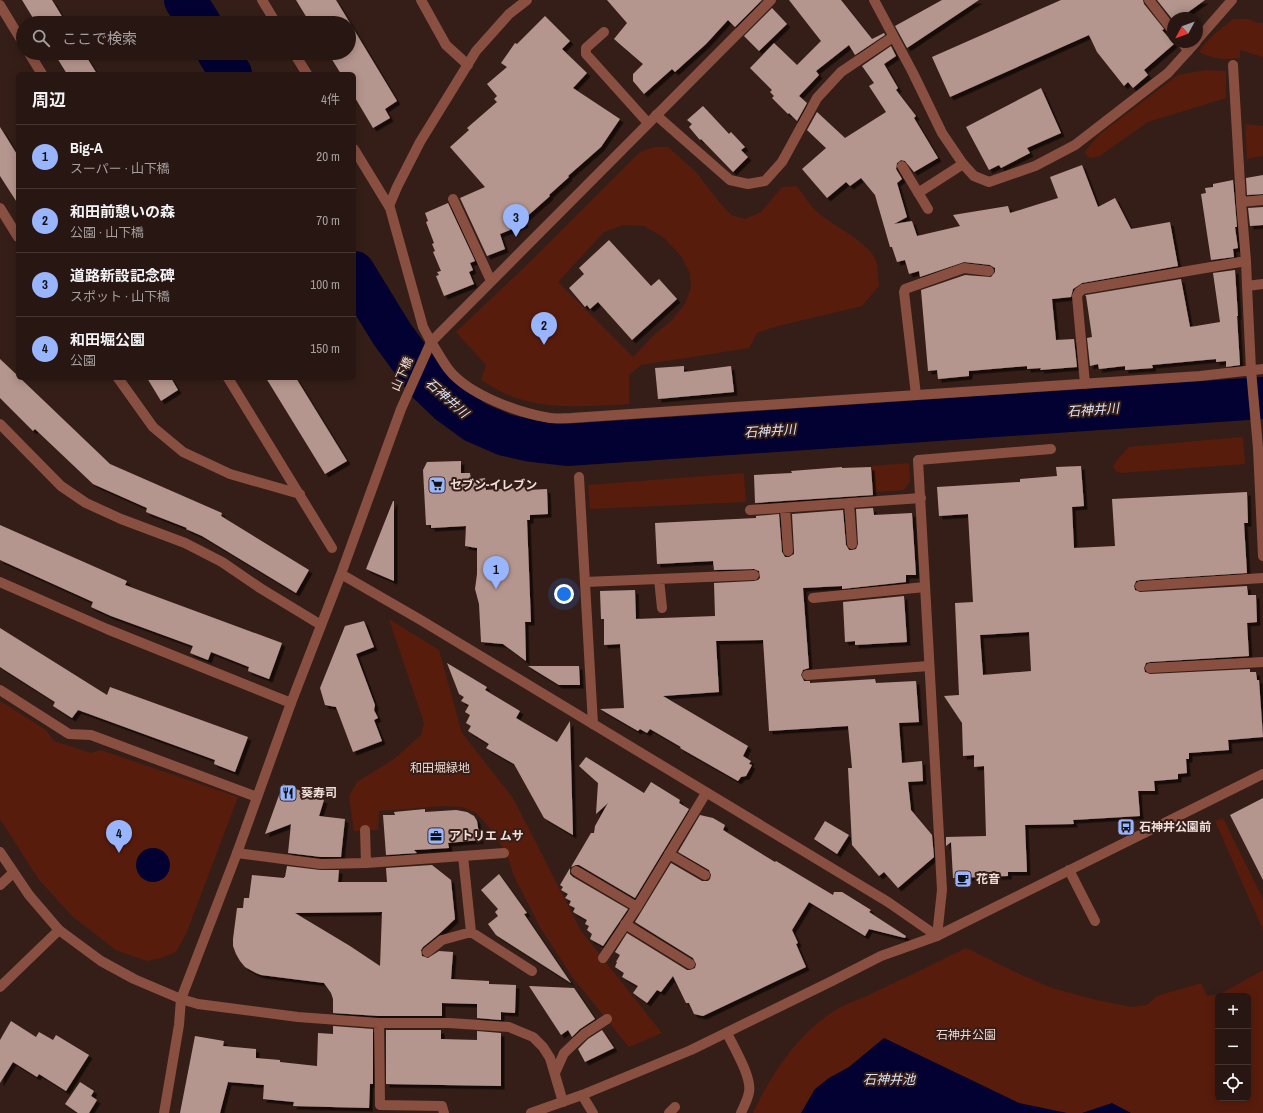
<!DOCTYPE html>
<html lang="ja">
<head>
<meta charset="utf-8">
<style>
  body { margin:0; font-family:"Archivo Narrow","Noto Sans JP",sans-serif; background:#342320; color:#f1f3f6 }
  .controls { position:absolute; right:12px; bottom:12px; display:grid; overflow:hidden; border-radius:6px; box-shadow:0 2px 10px #0003 }
  .controls button { width:36px; height:36px; display:grid; place-items:center; padding:0; border:0; border-bottom:1px solid #443532; background:#281612; color:#f1f3f6; font:20px sans-serif }
  .compass { position:absolute; left:1167px; top:12px; width:36px; height:36px; border-radius:50%; background:#281612; box-shadow:0 2px 10px #0003; rotate:229deg }
  .you { position:absolute; left:564px; top:594px; width:14px; height:14px; margin:-10px; border:3px solid #fff; border-radius:50%; background:#1a73e8; box-shadow:0 0 0 6px #1a73e833 }
  .badge { display:grid; place-items:center; width:26px; height:26px; border-radius:50%; background:#99b5fd; color:#111; font-size:13px; font-weight:700 }
  .pin { position:absolute; translate:-50% -33px; filter:drop-shadow(0 1px 2px #0008) }
  .pin::after { content:''; position:absolute; top:21px; width:14px; height:12px; background:inherit; clip-path:polygon(0 0,100% 0,50% 100%) }
  .list { margin:0; padding:0; list-style:none }
  h2 { display:flex; justify-content:space-between; align-items:center; height:52px; margin:0; padding:0 16px; font-size:17px }
  h2 small { font-size:13px; font-weight:400; color:#a59f9f }
  .list li { display:grid; grid-template-columns:26px 1fr auto; gap:12px; align-items:center; box-sizing:border-box; height:64px; padding:0 16px; border-top:1px solid #443532 }
  .list b { display:block; font-size:15px; white-space:nowrap }
  .list p { margin:0; font-size:13px; white-space:nowrap; color:#a59f9f }
  .list em { font-size:13px; font-style:normal; color:#a59f9f }
  .icon { flex:none; width:22px; height:22px; fill:none; stroke:currentColor; stroke-width:2; stroke-linecap:round; stroke-linejoin:round }
  .map { position:relative; flex:none; width:1263px; height:1113px; overflow:hidden }
  .search { position:absolute; background:#281612; box-shadow:0 2px 10px #0003; left:16px; top:16px; width:340px; height:44px; display:flex; align-items:center; gap:10px; box-sizing:border-box; padding:0 14px; border-radius:22px; color:#a59f9f; font-size:15px }
  .panel { position:absolute; background:#281612; box-shadow:0 2px 10px #0003; left:16px; top:72px; width:340px; height:308px; border-radius:6px }
  .map>svg:first-child { display:block }
</style>
</head>
<body>
<div class="map">
<svg width="1263" height="1113" viewBox="0 0 1263 1113">
  <defs>
    <filter id="shadow"><feDropShadow dx="3.5" dy="3.5" stdDeviation="0" flood-color="#0009"/></filter>
  </defs>
  <rect width="100%" height="100%" fill="#351e18"/>
  <path fill="#581c0c" fill-rule="evenodd" d="M1233,19H1248L1258,23H1263V57L1240,50V58C1223,60 1214,59 1199,52C1207,38 1221,29 1233,19Z
    M1206,70L1226,71V98L1148,122L1101,155L1093,158L1088,157L1085,152L1090,145L1100,134L1178,75Z
    M1245,124L1263,126V156L1247,159Z
    M654,147H668L696,172L720,203L731,215L745,219L761,212L782,187L796,186C803,193 808,203 815,210C831,226 872,242 877,264C878,271 878,279 879,286L862,306L774,327L757,333L749,348L641,365L629,375V404C589,406 547,411 508,395C499,391 490,385 481,380L486,365L456,332L534,258L640,152ZM623,225L644,226L663,237L681,256L690,273L691,288L685,304L670,322L654,335L633,357L558,282L604,232Z
    M1243,437L1245,464L1120,473L1116,471L1113,467L1116,461L1129,447Z
    M909,463L910,482L904,490L874,492L872,466Z
    M744,473L746,502L590,509L588,485Z
    M389,619L439,650L462,733L513,798L581,931L662,1033L629,1047L573,978L540,927L514,876L506,852L487,825L476,813L462,807L445,806L379,811L378,830L354,831L349,796L357,782L394,759L421,735L424,723Z
    M0,701L46,730L54,741L91,753L101,750L238,797L186,934L176,952L161,958L147,961L116,950L73,917L39,880L0,819Z
    M1223,818L1263,899V930L1215,821Z
    M966,948L1015,972L1052,988L1096,1000L1131,1007L1147,1005L1157,996L1201,983L1207,996L1220,994L1263,970V1113H753C771,1074 797,1035 834,1011C846,1003 862,999 875,992C905,978 935,963 966,948ZM1218,996H1248V1098H1218Z"/>
  <path fill="#020132" d="M136 865a17 17 0 1 1 34 0a17 17 0 1 1-34 0Z
    M884,1038L1019,1103L1067,1113H801L815,1089L829,1078L849,1067Z
    M1112,1103L1131,1113H1074H1082Z"/>
  <g fill="none" stroke-linecap="round" stroke-linejoin="round">
    <path stroke="#020132" stroke-width="42" d="M185,0L200,23
      M218,53L231,74
      M354,272L392,334L427,382L449,403L475,422L505,435L532,441L567,445L1263,398"/>
  </g>
  <path fill="#b5968e" fill-rule="evenodd" filter="url(#shadow)" d="M22,0H52L66,23H36Z
    M296,0H336L397,101L385,109L390,118L373,128L354,96V74H341L328,53H349V23H310Z
    M607,0H762L735,27L728,20L706,44L675,72L672,69L644,94L633,81V74L643,64L614,39L627,23Z
    M789,0H841L872,39L884,33L885,35L855,55L849,45L816,71L819,75L799,96L807,103L797,121L789,113L788,114L772,98L774,96L770,92L772,90L750,68L774,43L797,65L821,41Z
    M942,0H979L907,48L895,26Z
    M1061,0H1143L1144,4L1164,29L1162,30L1174,44L1144,70L1148,75L1133,88L1128,82L1124,86L1097,52L1089,35L950,97L932,57Z
    M1157,0H1205L1180,18H1173V20Z
    M772,8L787,24L759,51L744,36Z
    M545,16L570,41L562,49L587,73L573,88L620,119L601,147L568,176L569,177L549,195L550,196L523,220L525,224L500,234L505,249L487,256L460,198L485,187L450,147L469,130L467,128L497,102L494,99L497,96L487,84L507,67L501,63L515,43L517,44Z
    M891,46L896,56L884,64L898,88L896,90L916,116L914,118L938,158L914,172L905,161L901,160L897,163L896,169L902,179L897,183L907,217L894,224L912,221L917,236L960,226L953,215L1008,206L1010,213L1058,198L1050,177L1082,165L1098,207L1115,198L1131,229L1170,222L1178,266L1082,283L1073,289L1071,297L1052,299L1056,340L1074,339L1077,367L1040,370L1041,368L1027,369V366L969,371V376L938,379L937,370L928,371L921,290L965,275L991,277L995,272V268L990,265L964,262L920,277L919,271L909,274L905,260L897,262L892,247H890L875,195L861,178L850,186L846,182L827,198L802,169L826,148L807,130L817,112L845,138L886,112L869,86L874,83L862,66Z
    M54,53H84L97,74H67Z
    M1041,88L1061,133L1027,148L1030,153L1001,168L999,165L989,170L966,127Z
    M703,106L729,134L731,132L745,147L741,150L748,157L733,172L701,139L700,140L689,127L692,124L687,120Z
    M0,127L18,156V204L0,176Z
    M1263,175V194L1247,195L1246,178Z
    M1233,180L1237,227H1235L1238,248L1233,249L1234,257L1211,260L1201,194L1206,193L1205,188L1213,187V184Z
    M448,203L475,261L470,263L473,270L469,272L474,284L444,296L436,276L439,275L437,272L441,271L433,252L435,251L432,244L434,243L426,222L428,221L425,213Z
    M1263,207V225L1250,226L1248,208Z
    M609,240L651,286L659,279L677,299L632,340L598,302L590,309L587,305L585,307L569,288L584,274L579,268Z
    M1235,270L1238,316H1237L1240,365L1226,367V361L1216,362V359L1152,365L1153,368L1125,370V366L1099,369L1098,364L1090,366L1087,338L1092,337L1086,296H1085L1086,295L1181,279L1190,327L1220,322L1213,273Z
    M0,359L18,376V378H20L110,464L222,513L221,516L309,570L296,593L202,536L186,529L187,528L146,512L147,508L93,484L35,429L33,431L0,398Z
    M684,366V372L731,366L734,392L658,399L655,368Z
    M147,378H171L178,390L161,401Z
    M266,378H296L347,461L325,474Z
    M461,461V473H470L471,480L485,478L486,490L527,487V490L547,489L548,514L530,515V520H527L531,622H525L526,661L503,644L481,642L479,604L475,589L477,574V548L465,546L466,526L431,528V525H426L423,470L427,462Z
    M1081,466L1084,506L1072,507L1074,548L1115,546L1112,499L1247,492L1248,523H1244L1247,573L1140,580L1136,581L1134,586L1135,590L1140,592L1247,586L1248,595H1256L1257,622L1247,623L1249,656L1150,662L1146,663L1144,668L1145,672L1150,674L1250,669V672H1256L1257,680H1259L1263,737L1228,740L1229,750L1189,753V759H1186L1187,773L1178,774V779L1154,781L1155,791H1138L1140,816L1073,820L1074,824L1025,825L1027,872H1008V876L953,878L951,842L946,846V837L986,836L984,766L974,767V755L963,756L962,723L944,696L959,695L955,603L973,602L968,514L939,516L937,487L1020,482V479L1057,476L1056,467ZM1029,632L1031,671L983,675L980,635Z
    M842,467V468L871,467L873,495L755,503L754,475L792,473L791,471Z
    M393,501H394V581L366,569Z
    M873,508L874,515L912,513L916,575H906V582L842,589V586L803,588L809,668L803,670L801,675L804,681H810V683L875,679L876,683L916,681L919,722L899,723L902,763L922,761L923,781L908,782L911,810L932,835L934,857L898,888L884,872L879,876L852,845L848,768H852L848,726L769,731L763,640L716,641L719,692L663,696L748,746L743,756L751,761L749,764L752,765L746,776L741,777L738,781L680,748L681,747L650,729L647,733L640,729L638,731L600,709L624,708L620,644L604,645V619H601L600,591L635,590L636,619L715,616L714,583L754,581L758,580L760,578L759,571L754,569L714,570L713,561L657,564L655,523L756,518V516L779,514L782,552L785,557H789L794,554V551L792,514L843,510L846,545L849,550H852L856,549L858,544L856,509Z
    M0,525L127,581L125,585L282,643L269,679L248,671L249,667L211,652L208,660L190,653L193,646L111,616L91,607L93,602L0,560Z
    M904,596L907,642L855,645V641L845,642L843,602Z
    M364,621L374,647L356,654L375,705L374,710L378,718L374,720L382,741L353,752L336,707L325,705L320,688L345,626Z
    M0,628L107,695L110,687L248,737L235,772L214,764L215,760L78,710L72,718L53,706L55,702L0,667Z
    M447,663L487,687L485,690L520,711L516,718L557,742L570,721L573,835L544,818L514,764L486,748L489,744L468,731L471,726L466,723L470,715L465,712L469,705L461,701L464,697L459,694Z
    M528,666H579L580,685H559Z
    M586,757L644,793L651,782L680,800L679,803L689,809L635,898L579,865H576L571,867L591,833H594L595,826L608,803L596,814L598,783L579,766Z
    M283,784L324,800L319,816L345,819L341,857H321L288,853L291,824L265,834Z
    M1263,798V880L1230,815Z
    M425,809V812L456,810L467,812L474,816L477,821L480,840L448,843L449,848L414,850L417,853L386,855L383,815H395L394,812Z
    M700,815L713,818L725,825L723,830L775,862L776,861L833,895L834,892H842L871,910L869,912L906,936L905,938L869,929L865,936L809,902L792,930L798,943L796,944L806,967L703,1016L694,1014L689,1003H686L673,976L661,992L657,990L647,1003L633,993L638,986L622,977L624,973L615,967L617,962H616L620,955L615,952L627,933L687,970H690L695,968L696,964L693,958L635,922L671,863L702,881H708L710,879L711,875L709,870L678,852Z
    M825,821L849,835L837,854L814,839Z
    M432,865L451,880L455,919L439,934L423,947L421,950L422,956L428,958L439,951L453,952L451,979L489,981V984L516,985L515,1013L501,1012V1020L477,1018V1004L442,1003V1016H379L333,1013V999L331,993L324,983L261,975L256,973L245,967L240,961L236,954L233,946V939L237,908H243L244,898H249L252,875L284,878V877H285L287,866L320,870H339L338,882H387L386,868ZM382,912L380,966L350,946L295,913Z
    M570,868V874L573,877L628,909L603,946L590,939L592,934L587,930L589,926L585,924L587,920L573,912L575,908L569,905L571,901L565,898L568,894L561,890L563,887L560,885Z
    M499,874L527,913L524,914L571,983L496,935L488,924L498,916L495,912L498,909L481,890Z
    M529,986L574,988L595,1019L580,1029L572,1037L568,1030L561,1035Z
    M11,1021L36,1037L39,1032L53,1040L56,1035L89,1055L66,1091L39,1074L37,1077L13,1062L0,1083V1040Z
    M333,1026L373,1029V1084H370L369,1108L293,1106L294,1102L263,1099L264,1085L228,1082L220,1113H180L195,1036L224,1041L223,1046L256,1049V1058L280,1060V1062L317,1066L318,1033L333,1034Z
    M386,1030H441V1039L477,1040V1031L501,1033V1086L386,1084Z
    M602,1030L614,1048L585,1062L578,1049L588,1039Z
    M80,1082L94,1091L91,1096L97,1100L89,1113H78L65,1104Z"/>
  <g fill="none" stroke-linecap="round" stroke-linejoin="round">
    <path stroke="#895041" stroke-width="10" d="M421,0L446,45L468,65
      M1149,0L1173,31
      M0,5L23,43
      M604,32L586,48V54L648,123
      M1182,42L1188,51
      M29,53L42,74
      M1233,65L1239,167
      M656,115L730,180L748,184L765,181L782,162L817,98L841,72L893,37
      M902,166L928,209
      M918,193L963,164
      M453,199L491,281
      M0,208L18,237
      M118,378L153,427L183,452L230,474L300,494
      M228,378L332,548
      M916,395L904,292L905,289L964,268L989,271
      M0,424L61,486L86,503L121,519L185,543L222,562L260,588L321,625
      M849,503L852,544
      M785,508L788,551
      M750,510L921,498
      M659,579L662,608
      M0,582L107,629L291,703
      M585,582L754,575
      M1140,586L1263,578
      M813,598L925,587
      M1150,668L1263,662
      M807,675L929,666
      M0,690L69,734L91,735L257,797
      M669,854L705,875
      M463,856L471,932L532,971
      M1069,870L1095,921
      M576,871L637,907
      M625,924L690,964
      M427,952L442,940L471,932
      M181,999L198,1004L298,1017L379,1023H449L509,1027L533,1037L543,1047L550,1058L563,1102
      M379,1023L380,1105L442,1106L444,1113
      M555,1073L564,1053L584,1034L607,1019"/>
    <path stroke="#895041" stroke-width="10" d="M771,0L431,342C437,351 442,361 449,370C469,395 519,413 550,418C557,419 564,418 571,418L1200,376L1263,369
      M874,0L913,73L942,133L963,164L974,176L989,182L1035,166L1075,145L1168,73L1196,42
      M1197,40L1232,0
      M1239,167L1241,202
      M1263,200L1241,202L1246,261L1247,286L1263,284
      M389,206L397,187L420,142L476,51L509,14L527,0
      M1247,286L1251,370L1258,448L1263,556
      M1085,384L1077,296L1079,292L1083,289L1246,261
      M579,477L593,724
      M365,830L366,863
      M237,853L321,864L366,863L504,853
      M0,885L13,873
      M937,936L942,890L918,460L1051,449
      M603,958L637,907L706,793
      M0,987L59,930
      M727,1033C734,1048 752,1077 749,1092C748,1099 744,1106 741,1113
      M582,1095L593,1113
      M164,1113L179,1025L181,999
      M669,1113L675,1107"/>
    <path stroke="#895041" stroke-width="10" d="M262,0L276,23
      M294,53L307,74
      M341,574L419,619L888,902L937,936
      M0,852L29,895L59,930L101,961L134,979L181,999L237,853L291,703L341,574L401,409L431,342L423,327L390,208L354,149
      M531,1113L582,1095L691,1050L832,981L881,956L937,936L1263,774"/>
  </g>
  <defs>
    <g id="supermarket-square" transform="scale(0.9)"><rect x="-9" y="-9" width="18" height="18" rx="4" fill="#99b5fd" stroke="#351e18"/><path d="M-6-5.5h2.5l.6 2H6L4.5 2H-2.5L-4.4-4H-6ZM-1.5 3.2a1.3 1.3 0 1 0 .1 0ZM3 3.2a1.3 1.3 0 1 0 .1 0Z" fill="#111"/></g>
    <g id="restaurant-square" transform="scale(0.9)"><rect x="-9" y="-9" width="18" height="18" rx="4" fill="#99b5fd" stroke="#351e18"/><path d="M-5-6h1v4h1v-4h1v4h1v-4h1v5L-1.5 .5V6h-2V.5L-5-1ZM5-6V6H3V1.5H1.5Q1.5-4 5-6Z" fill="#111"/></g>
    <g id="bus-square" transform="scale(0.9)"><rect x="-9" y="-9" width="18" height="18" rx="4" fill="#99b5fd" stroke="#351e18"/><path d="M-5-6H5V4H4V6H2V4H-2V6H-4V4H-5ZM-3.5-4V0h7V-4ZM-3.5 1.2v1.5H-2V1.2ZM2 1.2v1.5H3.5V1.2Z" fill="#111"/></g>
    <g id="office-square" transform="scale(0.9)"><rect x="-9" y="-9" width="18" height="18" rx="4" fill="#99b5fd" stroke="#351e18"/><path d="M-6-3h4V-5.5h4V-3h4V5H-6ZM-1-4.5V-3h2v-1.5ZM-6 0V1H6V0Z" fill="#111"/></g>
    <g id="cafe-square" transform="scale(0.9)"><rect x="-9" y="-9" width="18" height="18" rx="4" fill="#99b5fd" stroke="#351e18"/><path d="M-5.5-4.5H6V0H3Q3 3.5 0 3.5H-2.5Q-5.5 3.5-5.5 0ZM3-3.2v2h1.7v-2ZM-6 4.5H4V6H-6Z" fill="#111"/></g>
  </defs>
  <g fill-rule="evenodd">
    <use href="#supermarket-square" x="437" y="485"/>
    <use href="#restaurant-square" x="288" y="793"/>
    <use href="#bus-square" x="1126" y="827"/>
    <use href="#office-square" x="436" y="836"/>
    <use href="#cafe-square" x="963" y="879"/>
  </g>
  <g text-anchor="middle" dominant-baseline="central" stroke-width="4" stroke-linejoin="round" paint-order="stroke">
    <g font-size="12" fill="#f0dfdb" stroke="#351e18">
      <text transform="translate(402 374) rotate(-66)">山下橋</text>
    </g>
    <g font-size="12" font-weight="bold" fill="#f0dfdb" stroke="#351e18" text-anchor="start">
      <text x="450" y="485">セブン-イレブン</text>
      <text x="301" y="793">葵寿司</text>
      <text x="1139" y="827">石神井公園前</text>
      <text x="449" y="836">アトリエ ムサ</text>
      <text x="976" y="879">花音</text>
    </g>
    <g font-size="12" fill="#f0d6cf" stroke="#351e18">
      <text x="440" y="768">和田堀緑地</text>
      <text x="966" y="1035">石神井公園</text>
    </g>
    <g font-size="13" font-style="italic" fill="#dae2f7" stroke="#351e18">
      <text transform="translate(447 398) rotate(41)">石神井川</text>
      <text transform="translate(1093 410) rotate(-4)">石神井川</text>
      <text transform="translate(770 431) rotate(-4)">石神井川</text>
      <text x="889" y="1079">石神井池</text>
    </g>
  </g>
</svg>
<div class="controls">
<button>+</button>
<button>−</button>
<button><svg class="icon" aria-label="locate" viewBox="0 0 24 24"><circle cx="12" cy="12" r="6"/><path d="M12 2v4M12 18v4M2 12h4M18 12h4"/></svg></button>
</div>
<svg class="compass" viewBox="-18 -18 36 36"><path d="M0-13l5 13h-10z" fill="#e53935"/><path d="M0 13l5-13h-10z" fill="#a59f9f"/></svg>
<div class="you"></div>
<div class="pin badge" style="left:496px;top:589px">1</div>
<div class="pin badge" style="left:544px;top:345px">2</div>
<div class="pin badge" style="left:516px;top:237px">3</div>
<div class="pin badge" style="left:119px;top:853px">4</div>
<div class="search"><svg class="icon" aria-label="search" viewBox="0 0 24 24"><circle cx="10" cy="10" r="6"/><path d="M15 15l6 6"/></svg>ここで検索</div>
<section class="panel">
<h2>周辺<small>4件</small></h2>
<ul class="list">
<li><span class="badge">1</span><div><b>Big-A</b><p>スーパー · 山下橋</p></div><em>20 m</em></li>
<li><span class="badge">2</span><div><b>和田前憩いの森</b><p>公園 · 山下橋</p></div><em>70 m</em></li>
<li><span class="badge">3</span><div><b>道路新設記念碑</b><p>スポット · 山下橋</p></div><em>100 m</em></li>
<li><span class="badge">4</span><div><b>和田堀公園</b><p>公園</p></div><em>150 m</em></li>
</ul>
</section>
</div>
</body>
</html>
